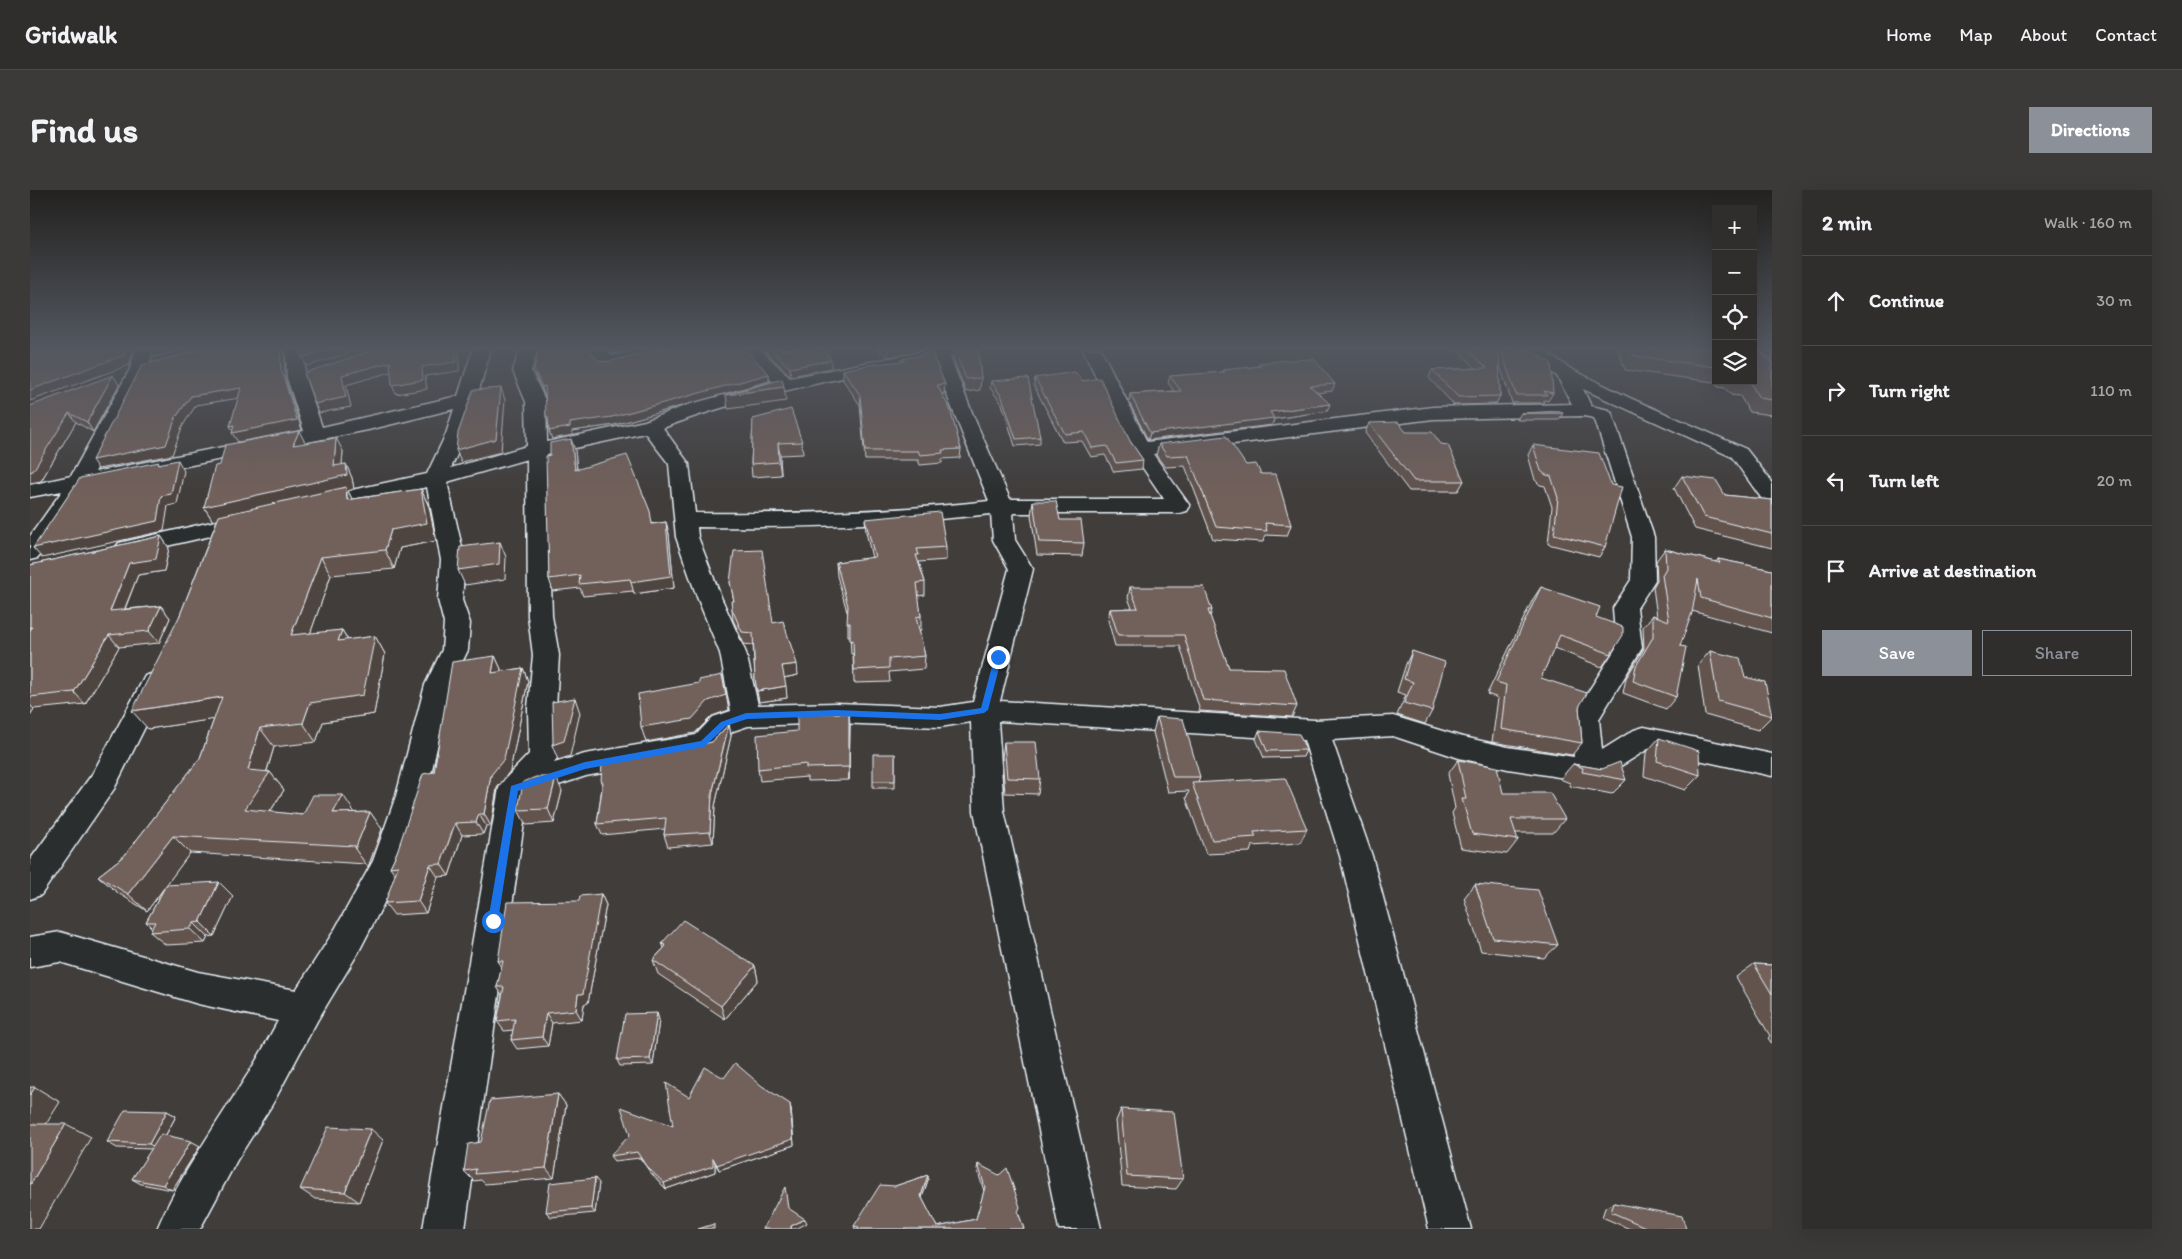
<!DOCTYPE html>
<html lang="en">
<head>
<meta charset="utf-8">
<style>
  body { margin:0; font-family:Itim,sans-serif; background:#3c3a38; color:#f1f3f6 }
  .controls { position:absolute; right:15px; top:15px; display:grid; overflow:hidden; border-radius:0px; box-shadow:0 5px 20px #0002 }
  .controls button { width:45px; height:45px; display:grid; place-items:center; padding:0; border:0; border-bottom:1px solid #4b4a48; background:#302e2c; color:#f1f3f6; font:25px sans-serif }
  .stop { position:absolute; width:15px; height:15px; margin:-11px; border:4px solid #1a73e8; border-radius:50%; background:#fff }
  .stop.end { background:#1a73e8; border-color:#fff; box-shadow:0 1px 5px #0008 }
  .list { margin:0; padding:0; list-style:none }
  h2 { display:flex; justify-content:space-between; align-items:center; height:65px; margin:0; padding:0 20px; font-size:21px }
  h2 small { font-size:16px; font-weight:400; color:#a8a8a9 }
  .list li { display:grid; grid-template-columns:32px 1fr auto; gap:15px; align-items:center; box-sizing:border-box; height:90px; padding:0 20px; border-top:1px solid #4b4a48 }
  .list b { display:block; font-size:19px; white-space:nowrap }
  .list em { font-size:16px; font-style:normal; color:#a8a8a9 }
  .actions { display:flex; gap:10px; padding:15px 20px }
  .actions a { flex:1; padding:11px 0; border:1px solid #8c9099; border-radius:0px; text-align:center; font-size:18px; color:#8c9099 }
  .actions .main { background:#8c9099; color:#fff }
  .icon { flex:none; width:28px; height:28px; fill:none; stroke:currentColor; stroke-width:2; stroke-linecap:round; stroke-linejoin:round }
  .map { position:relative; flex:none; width:1742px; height:1039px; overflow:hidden; border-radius:0px }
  header { display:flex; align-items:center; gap:30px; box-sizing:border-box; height:70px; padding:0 25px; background:#302e2c; border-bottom:1px solid #4b4a48 }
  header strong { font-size:24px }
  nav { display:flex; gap:28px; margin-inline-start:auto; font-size:18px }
  .intro { display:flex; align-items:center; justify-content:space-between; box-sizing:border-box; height:120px; padding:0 30px }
  h1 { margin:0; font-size:35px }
  .button { padding:12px 22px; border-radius:0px; background:#8c9099; color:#fff; font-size:18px; font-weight:700 }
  main { display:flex; gap:30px; padding:0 30px }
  aside { flex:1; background:#302e2c; border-radius:0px; box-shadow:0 5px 20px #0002 }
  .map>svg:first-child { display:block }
</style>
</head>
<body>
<header>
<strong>Gridwalk</strong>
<nav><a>Home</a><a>Map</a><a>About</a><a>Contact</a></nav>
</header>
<div class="intro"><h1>Find us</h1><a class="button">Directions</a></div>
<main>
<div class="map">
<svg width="1742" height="1039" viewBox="0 0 1742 1039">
  <rect width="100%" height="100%" fill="#403d3b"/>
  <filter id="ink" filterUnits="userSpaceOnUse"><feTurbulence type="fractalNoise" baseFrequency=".02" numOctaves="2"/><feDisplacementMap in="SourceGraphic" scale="10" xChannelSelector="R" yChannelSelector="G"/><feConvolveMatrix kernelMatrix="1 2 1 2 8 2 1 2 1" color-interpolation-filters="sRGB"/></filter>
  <g filter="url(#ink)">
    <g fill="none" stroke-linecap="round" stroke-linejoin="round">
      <g stroke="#e8f1f8" stroke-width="3">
        <path id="minor" d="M106,159H124L118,179L65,282L274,241L257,188L256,159H274L275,188L292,237L428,206L443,159H461L436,244L421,278L497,256L496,212L483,181L490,159H508L501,181L516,212L517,252L615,231L660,214L743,192L711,159H730L760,188L906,159H942L939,163L920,167L945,230L980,309H1134L1100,259L1053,159H1071L1117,252L1403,217L1542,214L1527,186L1499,167L1474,163L1471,159H1511L1541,179L1600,208L1716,259L1742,292V314L1734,312L1702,267L1553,199L1561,216L1579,220L1582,224L1624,347L1625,390L1607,418L1612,458L1569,529L1572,560L1604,540L1614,537L1742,564V586L1618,559L1570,589L1560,592L1478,579L1429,568L1363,546L1302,550L1342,666L1441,1039H1399L1310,666L1274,550L968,531L974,621L1071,1039H1029L944,621L941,532L910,537L806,533L718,536L703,541L684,562L556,586L498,605L435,1039H393L469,598L474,590L499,564L498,518L503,465L498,426L497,269L417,292L435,370L432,410L440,433L438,460L421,495L396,606L374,674L328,763L287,831L243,913L207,970L170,1039H127C150,985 185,937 216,887C228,869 238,849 248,831L168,814L30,772L0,777V747L30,742L168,782L266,800L304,741L343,671L366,606L395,495L412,460L414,433L408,410L411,370L397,297L284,322L276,320L273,315L276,310L284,308L397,284L416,244L424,219L338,240L56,296L8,368L0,370V346L32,301L0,307V295L41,286L100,179ZM903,170L959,311C861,322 764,324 665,323L659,274L633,238C720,204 812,188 903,170ZM1554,226L1564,228L1566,233L1602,347L1601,390L1583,418L1586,458L1541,529L1544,567L1478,557L1429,546L1363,526L1285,530L970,511L1003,379L985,350L983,323H1149L1157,321L1160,316L1123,264L1403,229ZM615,243L639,274L646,347L667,407L690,463L701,521L683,527L666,545L555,564L524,573L527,568L526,518L529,465L522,426L517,264ZM961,324L963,350L979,379L943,512L910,517L806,513L728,515L716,463L691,407L668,347L667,337C766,338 863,335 961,324Z
          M556,159H575L582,166L611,159H640L637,163L578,178L572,177Z
          M221,323L229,325L232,330L229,335L97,365L89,363L85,358L89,353Z
          M124,483L133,486L137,493L84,599L11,705L0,709V670L63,583L115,486Z"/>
      </g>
      <use href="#minor" fill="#2a2d2e" fill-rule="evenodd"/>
    </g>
    <path fill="#62534d" stroke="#e8f1f8" d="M577,159H603L583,164Z
      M733,159H793L801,178L761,186Z
      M848,159H897L858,167Z
      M923,159H948L951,188L950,200L936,202L923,168Z
      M1426,159H1490L1523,203L1518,211L1514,210L1513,213H1482L1469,173L1470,206L1466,214L1424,215L1399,188L1402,180L1446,178Z
      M1588,159H1686V191H1723V159H1742V170L1731,161V163L1742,172V225L1719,222L1710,206L1701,205L1695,198L1688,197L1684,192L1595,180Z
      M872,169L915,194L914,204H912L931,259L930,268L912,269V273L890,275L888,270H835L830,215L813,190V180L872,171Z
      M569,171L577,172L739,184V191L584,235L542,241L543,245L522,249L519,235L516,227V204L514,205L506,187L504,179Z
      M1229,173L1305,194L1302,201L1287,203L1297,221L1244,229L1242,235L1118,250L1099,212L1100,204L1144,201L1138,193L1140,186L1193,182V180L1227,177Z
      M1005,188L1100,251L1113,270L1112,279L1084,282L1075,265L1061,267L1052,251L1033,252L1004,196Z
      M961,191L1010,247V254L985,256L972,214L960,198Z
      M89,195L63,242L46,232L11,291L0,216Z
      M1491,223H1533L1529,230H1487Z
      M723,229L772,252L773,264L750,265L751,285L722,287L721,274Z
      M1339,233L1376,242L1434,291L1428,301H1379L1335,243Z
      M275,253L313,261L312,275L316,274L322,288L324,299L318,301L322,309L391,299L399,317L406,351L370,358L364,379L301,385L280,444L312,440L318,450L345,446L355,464L344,524L293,532L286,552L244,557L237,581L240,582L254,600L240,622L273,625L340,622L352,639L338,677L336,674L160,663L136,695L203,706L184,746L178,747L175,753L136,755L120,742L122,738L116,732L135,697L117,721L88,703L68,686L95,665L170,568L184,529L118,539L150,425L187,330L183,331L174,317Z
      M1129,254L1216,275L1231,284L1261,335L1257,346L1235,345L1233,352L1183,349L1155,276L1135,277L1126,265Z
      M1503,255L1575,357L1569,367L1518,354L1522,317L1515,296L1510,295L1505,290L1498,265Z
      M545,260L547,279L623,334L636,332L639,344L644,398L604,404L603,401L553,406L550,398L523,401L519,389L520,265Z
      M1652,286L1695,305L1742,310V358L1665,339L1644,298Z
      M1003,311L1030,330L1054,353L1052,366L1007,365L1001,325Z
      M835,329L916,357V370L889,372L895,392V405L888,406L891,426V440H889L895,466L894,479L859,482L860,492L824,493L823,464H821L820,446H818V425L807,386L806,372L842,368L836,342Z
      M131,346L139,358L134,381L108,385L95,419L131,416L140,428L129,453L89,457L55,514L4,519L0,525V375Z
      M1635,359L1686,372L1688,369L1742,380V443L1662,421L1650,456L1646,507L1636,519L1593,503L1596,488L1614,459L1613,437L1623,425L1627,427L1623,397L1627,390L1626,371Z
      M700,392L743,433L768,485L754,488L757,508L729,512L725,489L723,455L714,454L703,430L702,419L704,411Z
      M1100,397L1182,420L1180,427L1199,478L1267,516L1262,527L1170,521L1150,456H1085L1078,430L1080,419L1102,418L1098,408Z
      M1511,397L1566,427L1581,464L1572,477L1524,458L1511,488L1549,517L1552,553L1542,565L1462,552L1468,508L1457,504L1503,409Z
      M1382,461L1402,521L1395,534L1367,525L1376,505L1367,502L1376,474Z
      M1680,461L1715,487L1742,526L1728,540L1675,525L1668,475Z
      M465,466L471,479L470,482L493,478L498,491L480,581L467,598L461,636H456L453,644L432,645L419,686L408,687L396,723L364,725L355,713L366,685L360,677L367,662L404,582Z
      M1127,527L1170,587L1168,593L1277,639L1270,653L1222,656L1220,662L1176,664L1156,608L1159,601L1138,602L1123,542Z
      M699,534L701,546L685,616L683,653L638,657L634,645L635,639L572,645L567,634L572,596L571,592L682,552Z
      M820,535L819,590L777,591V587L730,591L728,579Z
      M1229,541L1276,560L1273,567L1234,568L1226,549Z
      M1629,548L1670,585L1655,600L1614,586L1616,563Z
      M974,552L1010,589L1008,604L975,603L972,567Z
      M865,564V598H843V591Z
      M1428,570L1473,603L1535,629L1523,643H1485L1488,650L1477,664L1431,658L1422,623L1425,618L1418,584Z
      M1543,574L1572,579L1596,590L1582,604L1540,596V593L1530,589Z
      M532,601L524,633L496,635L488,620Z
      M1445,694L1528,755L1514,768L1451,761L1434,708Z
      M571,704L576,715L558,813L554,814L552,830L522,833L518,856L487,859L481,850L483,840L474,841L467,831L472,805L467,797L472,777L468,771L549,711Z
      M632,753L725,776L728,790L695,829L628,784L623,770L634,758Z
      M1724,774L1742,775V854L1738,848L1740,846L1706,787Z
      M627,823L629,830L623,875L590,876L587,870Z
      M694,888L761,919L764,955L689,980L685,973V982L636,999L620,982L610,968L584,971L580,966L643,936L659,907Z
      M528,904L536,915L524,988L455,994L451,990L444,991L434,981L451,952Z
      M1091,919L1153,989L1146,999L1092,996L1086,931Z
      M137,921L146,926L136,945L170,956L142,1000L111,994L102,989L122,959L87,958L77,952Z
      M353,950L329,1012L285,1009L270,999Z
      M948,974L988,1022L994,1039H825L824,1036L865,996L898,985V990L892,1008L907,1037L946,1029L954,1001L947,979Z
      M569,993L565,1023L521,1027L516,1022Z
      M1584,1013L1656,1039H1600L1572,1027L1575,1018Z"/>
    <path fill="#50443f" stroke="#e8f1f8" d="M96,159H104L99,175L0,211V200Z
      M119,159H157L124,167Z
      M250,159H254L255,189L272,240L208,252L202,243L204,242L200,236L251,179Z
      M300,159H328L316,164L277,176L272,167Z
      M426,159H428L429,160V181L395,186L397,199L366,204L362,195L392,177Z
      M581,159H603L583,164Z
      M858,159H897L858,167Z
      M801,170V178L761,186L760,178Z
      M360,172L364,181L316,195L321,217L289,223L285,214L312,185Z
      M739,184V191L584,235L542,241L543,245L522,249L519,241L540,233Z
      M83,185L89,195L63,242L57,232Z
      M515,196L518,204L514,205L512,197Z
      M754,197L756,211L698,219L696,205Z
      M211,198L216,207L166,215L152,237L142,265L68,279L62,270L146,227L161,206Z
      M471,198L475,210L471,262L431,272L426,260Z
      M1300,214L1297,221L1244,229L1242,235L1118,250L1120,243L1240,222Z
      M39,223L46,232L11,291L0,293V282Z
      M269,241L276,254L263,255Z
      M306,248L313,261L311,287L316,274L322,288L324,299L318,301L325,315L317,310V301L183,331L174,317L304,276Z
      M541,249L545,260L548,291L545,280Z
      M748,253L750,265L751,285L749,272Z
      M148,270L154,281L147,314L138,316L134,341L12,368L3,358L131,306Z
      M391,299L399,317L406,351L370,358L364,379L355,360L361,340Z
      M636,332L639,344L644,398L604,404L601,392Z
      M131,346L139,358L134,381L108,385L89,433L80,421L99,373Z
      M470,352L476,367L475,389L435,395L428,380Z
      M291,367L301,385L273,464L261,445Z
      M131,416L140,428L129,453L119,441Z
      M312,440L323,459L308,451Z
      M79,445L89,457L55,514L44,502Z
      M345,446L355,464L344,524L293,532L286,552L273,533L280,513Z
      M465,466L471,479L468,496L462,483Z
      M767,474L768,485L753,488L752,476Z
      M493,478L498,491L480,581L467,598L461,636L454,624L461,585Z
      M692,485L699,520L682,526L665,543L616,552L611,537Z
      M756,496L757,508L729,512L727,501Z
      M192,507L206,526L118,539L102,521Z
      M545,508L550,523L540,566L528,570L522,555Z
      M0,515L4,519L0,525Z
      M819,523L820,535L819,590Z
      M699,534L701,546L685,616L683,653L680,642L682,604Z
      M230,538L244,557L234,590L240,582L254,600L230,637L215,619L218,580Z
      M526,587L532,601L524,633L518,619Z
      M313,605L325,623H303Z
      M340,622L352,639L338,677L325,659Z
      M449,624L456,636L453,644L446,632Z
      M425,633L432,645L419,686L411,674Z
      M143,646L160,663L117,721L98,704Z
      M400,675L408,687L396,723L388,711Z
      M189,692L203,706L184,746L170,732Z
      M571,704L576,715L558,813L554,814L552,830L546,820L548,804Z
      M164,733L178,747L175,753L160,739Z
      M725,776L728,790L695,829L691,816Z
      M516,823L522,833L518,856L512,847Z
      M627,823L629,830L623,875L620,869Z
      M5,897L30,912L8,947L0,943V905Z
      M528,904L536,915L524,988L516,978Z
      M760,914L761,919L764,955L689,980L687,975Z
      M137,921L146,926L128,959L119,954Z
      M36,934L61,947L9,1039H0V995Z
      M341,939L353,950L329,1012L315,1002Z
      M161,951L170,956L142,1000L133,995Z
      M683,968L685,973V982L636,999L634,993Z
      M898,985V990L891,1011V1006Z
      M565,988L569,993L565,1023L561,1018Z
      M775,1029L777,1033L766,1039H761V1036Z"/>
    <path fill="#72615a" stroke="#e8f1f8" d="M0,159H96L94,165L0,200Z
      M175,159H250L251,179L267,230L202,243L204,235L200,236L211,198L161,206L146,227L136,255L62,270L112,175Z
      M272,159H300L272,167Z
      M343,159H426V172L392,177L393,190L362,195L360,172L312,185L316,207L285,214L274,183L338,162Z
      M509,159H558L569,171L577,172L630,159H715L739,184L582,227L540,233V237L519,241L518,227H516L515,196L512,197L504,179Z
      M740,159H793L801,170L760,178Z
      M924,159H948L951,188L936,189Z
      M1437,159H1469L1470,206L1428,207L1402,180L1457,178Z
      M1471,159H1490L1502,161L1521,173L1523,203L1514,201L1517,205H1486Z
      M1601,159H1686V177L1604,166Z
      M1723,159H1731V163L1742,172V210L1729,208L1720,192L1714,191H1723Z
      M902,163L915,194L907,195L920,219L931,259L912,260L913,263L890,265L888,261H835L830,205L813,180L843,174L875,171L872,169Z
      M1284,169L1305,194L1280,196L1300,214L1240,222L1244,228L1120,243L1100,204L1151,201L1140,186L1195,182L1193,180L1231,176L1229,173L1259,170Z
      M1045,182L1053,191L1070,188L1100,251L1113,270L1086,273L1077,256L1062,258L1054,242L1035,244L1005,188Z
      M83,185L57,232L39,223L3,281L0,282V216Z
      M998,188L1010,247L986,249L972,207L961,191Z
      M752,189L754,197L696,205Z
      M471,198L466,249L426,260L428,243L443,200Z
      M761,219L772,252L748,253L749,272L721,274L723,229Z
      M1531,221L1533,223H1491Z
      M1368,232L1376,242H1402L1411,254L1418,255L1434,291H1384L1339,233Z
      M269,241L263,255L306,248L304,276L316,274L317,285L174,317L185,276L190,275L195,255Z
      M1196,246L1216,275L1226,274L1231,284H1246L1261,335L1235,333L1237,341L1186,337L1158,265L1137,266L1129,254Z
      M541,249L545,280L597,265L620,321L622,334L636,332L641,386L601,392L600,389L549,394L550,385L519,389L516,266L520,265V253Z
      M1503,255L1569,263L1581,295L1592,297L1575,357L1524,344L1528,308L1521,286L1516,285L1511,281Z
      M148,270L141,304L131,306L127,331L3,358L50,288L129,272L128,274Z
      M1652,286L1686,290L1695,305L1742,310V344L1674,327Z
      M316,297L317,310L391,299L397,333L361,340L355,360L291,367L261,445L312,440L308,451L345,446L333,505L280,513L273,533L230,538L218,580L240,582L215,619L273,625L283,605H313L303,623L340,622L325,659V656L143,646L98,704L68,686L95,665L170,568L192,507L102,521L150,425L189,326Z
      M1003,311H1026L1030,330H1051L1054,353L1009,352Z
      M910,322L916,357L887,359L889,365H886L895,392L887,393L891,426L886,427L895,466L859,469V478L824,480L823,450L820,451V433H817L818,416L806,372L845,367L835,329Z
      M131,346L126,369L99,373L80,421L131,416L119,441L79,445L44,502L0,507V441L2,437L0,438V375Z
      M470,352L469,374L428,380L430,357Z
      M1635,359L1690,373L1688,369L1742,380V428L1671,408L1668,389L1662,423L1650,456L1656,457L1646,507L1603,491L1606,476L1623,447V425L1639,431L1632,385L1636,378Z
      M732,360L743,433L753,431L767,474L752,476L756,496L727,501L725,489L723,443L712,442L702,419L701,411H704L700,392L704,361Z
      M1100,397H1174L1182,420H1178L1199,478L1254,479L1267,516L1173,510L1154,445H1088L1080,419L1108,418Z
      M1511,397L1570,417L1566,427L1593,437V445L1581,464L1530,445L1511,488L1557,503L1549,517L1552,553L1471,539L1476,495L1466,492Z
      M1382,461L1415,472L1402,521L1374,513L1383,492L1374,489Z
      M1680,461L1710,468L1715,487L1735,492L1742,526L1688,511Z
      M465,466L462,483L493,478L474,569L461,585L454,624H449L446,632L425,633L411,674L400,675L388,711L355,713L368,676L360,677L367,662L393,584L404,582L422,472Z
      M692,485L696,505L678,511L662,529L611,537L608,504L669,493V490Z
      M545,508L534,551L522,555L523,553L522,512Z
      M767,523H819V577L776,578V574L728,579L727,545L767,541Z
      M1127,527L1153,529L1170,587H1143Z
      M699,534L682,604L680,642L634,645L636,628L567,634L573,592H571L572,573L682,552Z
      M1229,541L1269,544L1276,560L1237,561Z
      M1629,548L1669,561L1670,585L1627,571Z
      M974,552H1006L1010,589L977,588Z
      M843,564H865V591H843Z
      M1428,570L1467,577L1473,603H1520L1535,629H1481L1488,650L1442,644L1432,609H1436Z
      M1590,572L1596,590L1552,582L1553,578L1543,574L1572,579Z
      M506,587H526L518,619L488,620L493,592Z
      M1255,588L1277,639L1224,642L1226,647L1182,650L1162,593Z
      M189,692L170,732L164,733L160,739L120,742L125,732H116L136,695Z
      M1445,694L1508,700L1528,755L1463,748Z
      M571,704L553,804H548L546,820L516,823L512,847L481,850L485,829L467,831L474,797H467L473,771H468L477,712L549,711L550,706Z
      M653,730L725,776L691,816L623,770L636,756L632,753Z
      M1724,774L1742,775V804Z
      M627,823L620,869L587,870L595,824Z
      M705,873L732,896L760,914L763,949L687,975L683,968V976L634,993L616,976L607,962L580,966L600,945L591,917L643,936L636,893L659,907L675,877L694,888Z
      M0,897H5L0,905Z
      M528,904L516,978L445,984L446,979L434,981L438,954L451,952L460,910Z
      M1091,919L1144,922L1153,989L1097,986Z
      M95,920L137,921L119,954L77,952Z
      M0,934H36L0,995Z
      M298,937L341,939L315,1002L270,999Z
      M131,944L161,951L133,995L102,989Z
      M948,974L969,985L977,978L990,1017L988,1022L994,1039H828L829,1037L824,1036L850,995L865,996L898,985L891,1006L907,1037L946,1029L955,997Z
      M565,988L561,1018L516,1022L520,993Z
      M755,997L758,1018L775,1029L761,1036V1039H733Z
      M1584,1013L1652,1026L1656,1039H1620L1581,1022Z
      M684,1034V1039H668Z"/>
  </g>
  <linearGradient id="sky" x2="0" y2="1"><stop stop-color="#232220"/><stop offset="0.52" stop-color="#535760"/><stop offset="1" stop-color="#535760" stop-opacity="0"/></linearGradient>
  <rect width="1742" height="304" fill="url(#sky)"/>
  <path fill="#1a73e8" d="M965,465L972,467L958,520L954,523L910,530L806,526L717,529L696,536L674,557L555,579L488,601L468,731L466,734H460L458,731L481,596L555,572L671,551L691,532L716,523L806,520L910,524L951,518Z"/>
</svg>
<div class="controls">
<button>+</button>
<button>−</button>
<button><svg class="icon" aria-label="locate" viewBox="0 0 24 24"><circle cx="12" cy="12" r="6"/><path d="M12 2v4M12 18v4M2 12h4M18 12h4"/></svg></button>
<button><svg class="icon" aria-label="layers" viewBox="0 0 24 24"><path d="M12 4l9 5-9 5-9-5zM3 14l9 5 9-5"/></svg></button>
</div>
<div class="stop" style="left:463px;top:731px"></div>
<div class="stop end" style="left:968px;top:467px"></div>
</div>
<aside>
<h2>2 min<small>Walk · 160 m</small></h2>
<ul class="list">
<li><svg class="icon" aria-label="ahead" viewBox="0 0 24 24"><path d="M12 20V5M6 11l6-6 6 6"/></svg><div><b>Continue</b></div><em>30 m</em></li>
<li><svg class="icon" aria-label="right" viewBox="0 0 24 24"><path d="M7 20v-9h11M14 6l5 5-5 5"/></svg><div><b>Turn right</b></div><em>110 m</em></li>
<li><svg class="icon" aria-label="left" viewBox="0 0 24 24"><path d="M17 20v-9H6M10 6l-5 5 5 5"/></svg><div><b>Turn left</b></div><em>20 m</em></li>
<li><svg class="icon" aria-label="arrive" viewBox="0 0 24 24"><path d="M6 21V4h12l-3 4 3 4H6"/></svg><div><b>Arrive at destination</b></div></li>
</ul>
<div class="actions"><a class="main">Save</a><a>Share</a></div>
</aside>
</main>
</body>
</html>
